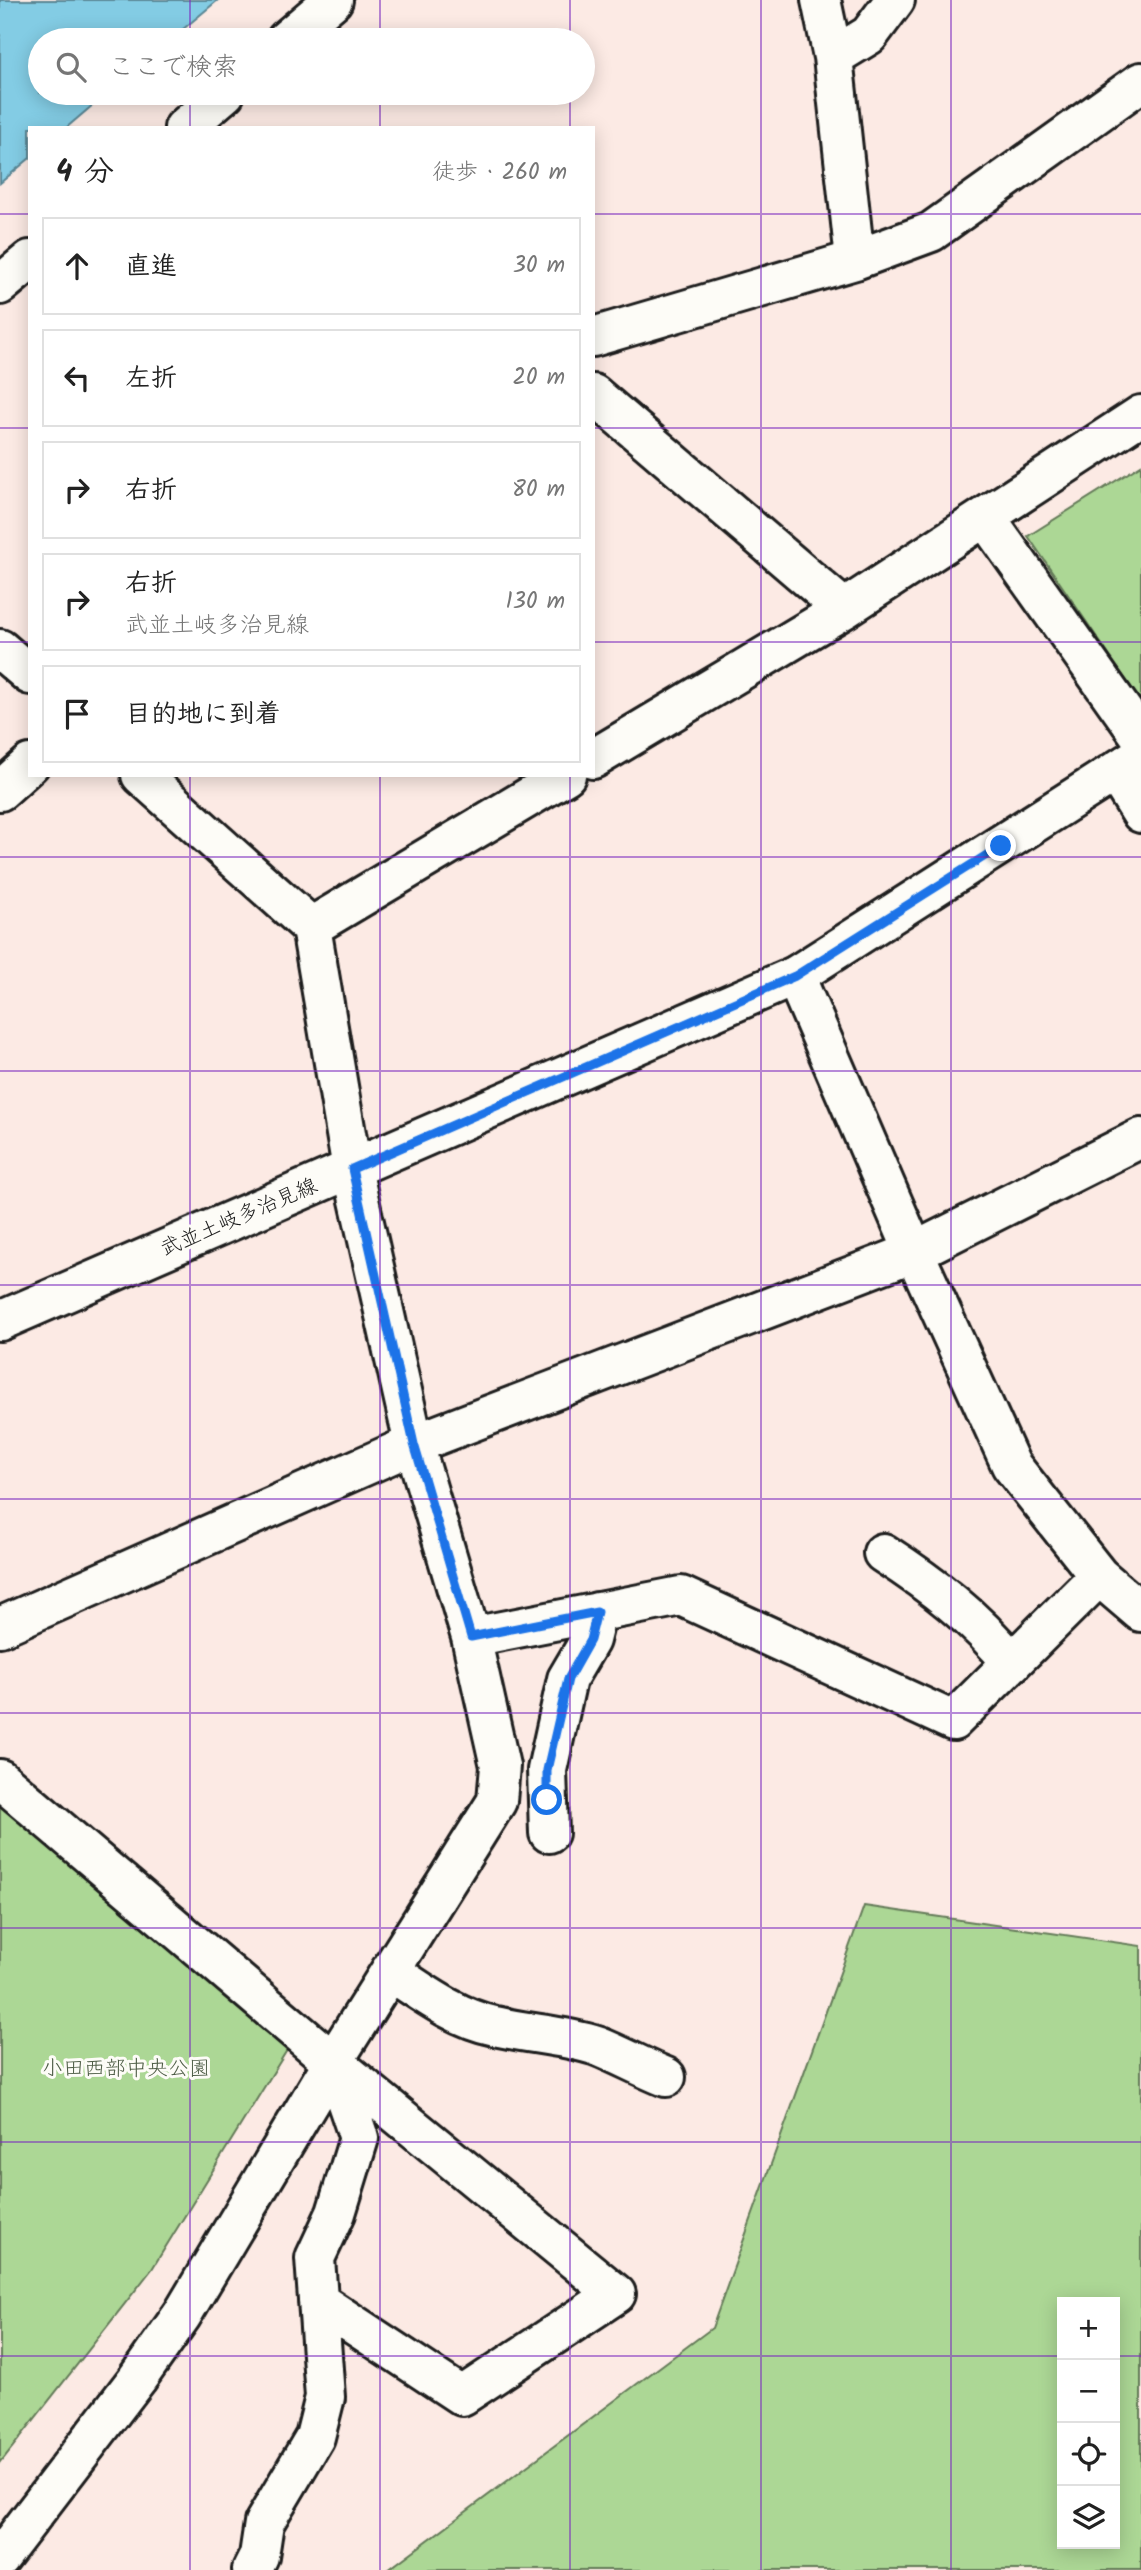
<!DOCTYPE html>
<html lang="ja">
<head>
<meta charset="utf-8">
<style>
  body { margin:0; font-family:Kalam,"Klee One",sans-serif; background:#f6f6f6; color:#222 }
  .controls { position:absolute; right:21px; bottom:21px; display:grid; overflow:hidden; border-radius:0px; box-shadow:0 4px 18px #0003 }
  .controls button { width:63px; height:63px; display:grid; place-items:center; padding:0; border:0; border-bottom:2px solid #e0e0e0; background:#fff; color:#222; font:35px sans-serif }
  .stop { position:absolute; width:21px; height:21px; margin:-16px; border:5px solid #1a73e8; border-radius:50%; background:#fff }
  .stop.end { background:#1a73e8; border-color:#fff; box-shadow:0 2px 7px #0008 }
  .list { margin:0; padding:0; list-style:none }
  h2 { display:flex; justify-content:space-between; align-items:center; height:91px; margin:0; padding:0 28px; font-size:30px }
  h2 small { font-size:23px; font-weight:400; color:#767676 }
  .list li { display:grid; grid-template-columns:46px 1fr auto; gap:21px; align-items:center; box-sizing:border-box; height:98px; margin:0 14px 14px; padding:0 14px; border:2px solid #e0e0e0; border-radius:0px }
  .list b { display:block; font-size:26px; white-space:nowrap }
  .list p { margin:0; font-size:23px; white-space:nowrap; color:#767676 }
  .list em { font-size:23px; font-style:normal; color:#767676 }
  .icon { flex:none; width:38px; height:38px; fill:none; stroke:currentColor; stroke-width:2; stroke-linecap:round; stroke-linejoin:round }
  .map { position:relative; flex:none; width:1141px; height:2570px; overflow:hidden }
  .search { position:absolute; background:#fff; box-shadow:0 4px 18px #0003; left:28px; top:28px; width:567px; height:77px; display:flex; align-items:center; gap:18px; box-sizing:border-box; padding:0 24px; border-radius:38px; color:#767676; font-size:26px }
  .panel { position:absolute; background:#fff; box-shadow:0 4px 18px #0003; left:28px; top:126px; width:567px; height:651px; border-radius:0px }
  .map>svg:first-child { display:block }
</style>
</head>
<body>
<div class="map">
<svg width="1141" height="2570" viewBox="0 0 1141 2570">
  <rect width="100%" height="100%" fill="#fceae4"/>
  <filter id="ink" filterUnits="userSpaceOnUse"><feTurbulence type="fractalNoise" baseFrequency=".0143" numOctaves="2"/><feDisplacementMap in="SourceGraphic" scale="14" xChannelSelector="R" yChannelSelector="G"/><feConvolveMatrix kernelMatrix="1 2 1 2 8 2 1 2 1" color-interpolation-filters="sRGB"/></filter>
  <g filter="url(#ink)">
    <path fill="#acd795" stroke="#647a58" stroke-width="2" fill-rule="evenodd" d="M1141,465V702L1028,536Z
      M0,1801L292,2042L152,2269L0,2463Z
      M864,1906L1141,1946V2570H388L712,2328ZM1115,2302V2544H1062V2302Z"/>
    <path fill="#83cce4" stroke="#5a8694" stroke-width="2" d="M0,0H218L170,40H40V93H107L66,128H30V158L0,183Z"/>
    <g fill="none" stroke-linecap="round" stroke-linejoin="round">
      <g stroke="#1c1c1c" stroke-width="44">
        <path id="minor" d="M821,0L833,57L855,260
          M286,40L333,0
          M833,57L869,35L895,0
          M184,128L225,93
          M0,285L30,260
          M593,337L855,260L931,232L1141,82
          M593,394L844,609
          M985,517L1141,737
          M0,649L30,675
          M593,759L844,609L1141,415
          M1116,773L1141,813
          M0,791L30,764
          M311,927L566,775
          M795,976L914,1252L1011,1465L1099,1576L1141,1612
          M883,1553C931,1584 976,1618 1012,1663
          M0,1627L414,1444L914,1252L1141,1138
          M471,1637L681,1596L953,1721L1099,1576
          M0,1779L333,2062L616,2294L462,2396L318,2301
          M549,1833L547,1770L567,1679L590,1640L597,1612
          M390,1971C423,1993 456,2018 495,2026C529,2034 564,2035 597,2046C620,2055 643,2068 666,2077
          M0,2558L137,2379L182,2315L333,2062L497,1801L500,1766L471,1637L414,1444L352,1169L311,927L141,775
          M252,2570L259,2556L264,2523L315,2437L325,2397L315,2258L336,2213L359,2138L333,2062"/>
      </g>
      <g stroke="#1c1c1c" stroke-width="44">
        <path id="major" d="M0,1321L795,976L1141,755"/>
      </g>
      <use href="#minor" stroke="#fdfcf7" stroke-width="38"/>
      <use href="#major" stroke="#fdfcf7" stroke-width="38"/>
    </g>
  </g>
  <g fill="none" stroke-linecap="round" stroke-linejoin="round" filter="url(#ink)">
    <path stroke="#1a73e8" stroke-width="9" d="M547,1800V1770L568,1679L590,1640L597,1612L471,1637L414,1444L352,1169L795,976L1001,846"/>
  </g>
  <path fill="none" stroke="#7b2cbf" stroke-width="2" stroke-opacity="0.55" d="M190,0V40M380,0V40M570,0V40M761,0V2570M951,0V2570M190,93V128M380,93V128M570,93V128M0,214H30M593,214H1141M0,428H30M593,428H1141M0,642H30M593,642H1141M190,775V2570M380,775V2570M570,775V2570M0,857H1141M0,1071H1141M0,1285H1141M0,1499H1141M0,1713H1141M0,1928H1141M0,2142H1141M0,2356H1062M1115,2356H1141"/>
  <g text-anchor="middle" dominant-baseline="central" stroke-width="6" stroke-linejoin="round" paint-order="stroke">
    <g font-size="21" fill="#1c1c1c" stroke="#fdfcf7">
      <text transform="translate(239 1218) rotate(-23)">武並土岐多治見線</text>
    </g>
    <g font-size="21" fill="#4e5d46" stroke="#fdfcf7">
      <text x="126" y="2069">小田西部中央公園</text>
    </g>
  </g>
</svg>
<div class="controls">
<button>+</button>
<button>−</button>
<button><svg class="icon" aria-label="locate" viewBox="0 0 24 24"><circle cx="12" cy="12" r="6"/><path d="M12 2v4M12 18v4M2 12h4M18 12h4"/></svg></button>
<button><svg class="icon" aria-label="layers" viewBox="0 0 24 24"><path d="M12 4l9 5-9 5-9-5zM3 14l9 5 9-5"/></svg></button>
</div>
<div class="stop" style="left:547px;top:1800px"></div>
<div class="stop end" style="left:1001px;top:846px"></div>
<div class="search"><svg class="icon" aria-label="search" viewBox="0 0 24 24"><circle cx="10" cy="10" r="6"/><path d="M15 15l6 6"/></svg>ここで検索</div>
<section class="panel">
<h2>4 分<small>徒歩 · 260 m</small></h2>
<ul class="list">
<li><svg class="icon" aria-label="ahead" viewBox="0 0 24 24"><path d="M12 20V5M6 11l6-6 6 6"/></svg><div><b>直進</b></div><em>30 m</em></li>
<li><svg class="icon" aria-label="left" viewBox="0 0 24 24"><path d="M17 20v-9H6M10 6l-5 5 5 5"/></svg><div><b>左折</b></div><em>20 m</em></li>
<li><svg class="icon" aria-label="right" viewBox="0 0 24 24"><path d="M7 20v-9h11M14 6l5 5-5 5"/></svg><div><b>右折</b></div><em>80 m</em></li>
<li><svg class="icon" aria-label="right" viewBox="0 0 24 24"><path d="M7 20v-9h11M14 6l5 5-5 5"/></svg><div><b>右折</b><p>武並土岐多治見線</p></div><em>130 m</em></li>
<li><svg class="icon" aria-label="arrive" viewBox="0 0 24 24"><path d="M6 21V4h12l-3 4 3 4H6"/></svg><div><b>目的地に到着</b></div></li>
</ul>
</section>
</div>
</body>
</html>
